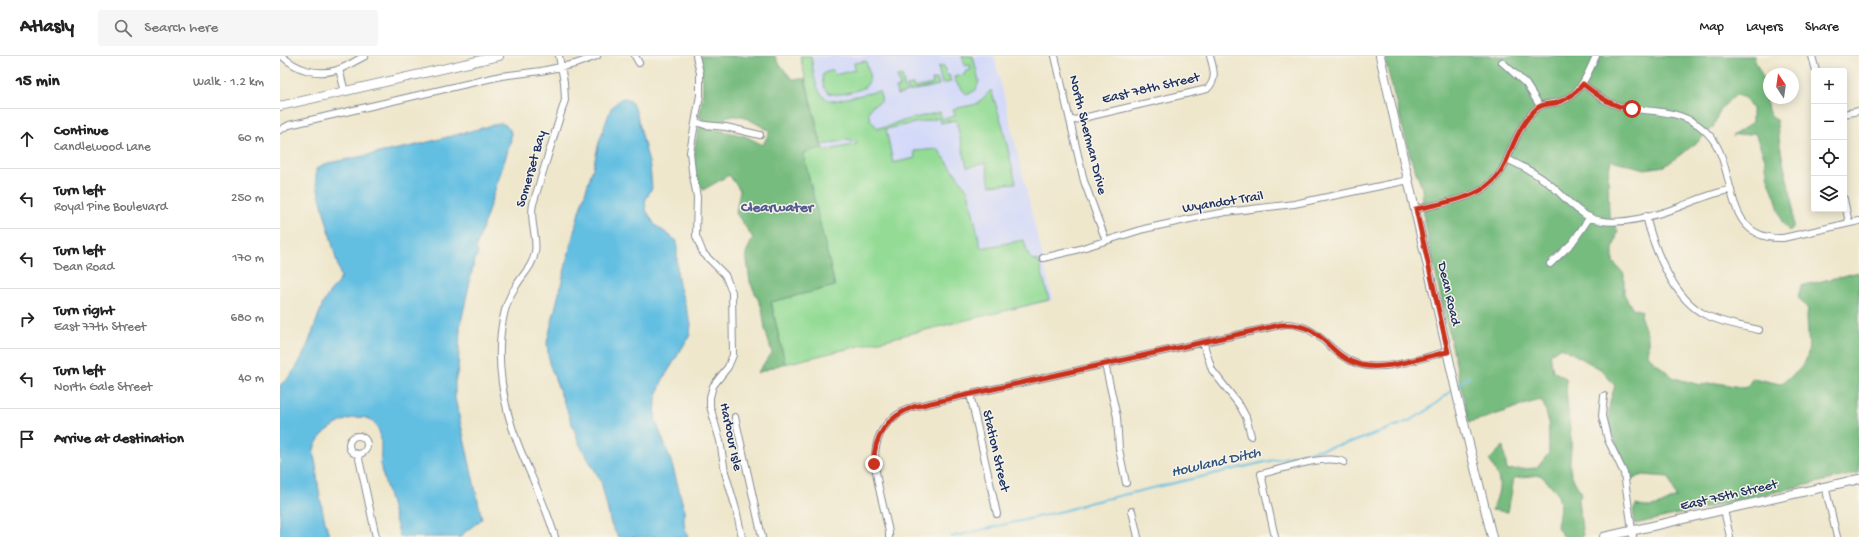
<!DOCTYPE html>
<html lang="en">
<head>
<meta charset="utf-8">
<style>
  body { margin:0; font-family:"Gochi Hand",sans-serif; background:#f6f6f6; color:#222 }
  .controls { position:absolute; right:12px; top:12px; display:grid; overflow:hidden; border-radius:4px; box-shadow:0 2px 10px #0003 }
  .controls button { width:36px; height:36px; display:grid; place-items:center; padding:0; border:0; border-bottom:1px solid #e0e0e0; background:#fff; color:#222; font:20px sans-serif }
  .compass { position:absolute; left:1483px; top:12px; width:36px; height:36px; border-radius:50%; background:#fff; box-shadow:0 2px 10px #0003; rotate:347deg }
  .stop { position:absolute; width:12px; height:12px; margin:-9px; border:3px solid #c8321e; border-radius:50%; background:#fff }
  .stop.end { background:#c8321e; border-color:#fff; box-shadow:0 1px 4px #0008 }
  .list { margin:0; padding:0; list-style:none }
  h2 { display:flex; justify-content:space-between; align-items:center; height:52px; margin:0; padding:0 16px; font-size:17px }
  h2 small { font-size:13px; font-weight:400; color:#767676 }
  .list li { display:grid; grid-template-columns:26px 1fr auto; gap:12px; align-items:center; box-sizing:border-box; height:60px; padding:0 16px; border-top:1px solid #e0e0e0 }
  .list b { display:block; font-size:15px; white-space:nowrap }
  .list p { margin:0; font-size:13px; white-space:nowrap; color:#767676 }
  .list em { font-size:13px; font-style:normal; color:#767676 }
  .icon { flex:none; width:22px; height:22px; fill:none; stroke:currentColor; stroke-width:2; stroke-linecap:round; stroke-linejoin:round }
  .map { position:relative; flex:none; width:1579px; height:481px; overflow:hidden }
  header { display:flex; align-items:center; gap:24px; box-sizing:border-box; height:56px; padding:0 20px; background:#fff; border-bottom:1px solid #e0e0e0 }
  header strong { font-size:19px }
  nav { display:flex; gap:22px; margin-inline-start:auto; font-size:14px }
  .search { width:280px; height:36px; background:#f6f6f6; display:flex; align-items:center; gap:10px; box-sizing:border-box; padding:0 14px; border-radius:4px; color:#767676; font-size:15px }
  main { display:flex }
  aside { flex:1; background:#fff }
  .map>svg:first-child { display:block }
</style>
</head>
<body>
<header>
<strong>Atlasly</strong>
<div class="search"><svg class="icon" aria-label="search" viewBox="0 0 24 24"><circle cx="10" cy="10" r="6"/><path d="M15 15l6 6"/></svg>Search here</div>
<nav><a>Map</a><a>Layers</a><a>Share</a></nav>
</header>
<main>
<aside>
<h2>15 min<small>Walk · 1.2 km</small></h2>
<ul class="list">
<li><svg class="icon" aria-label="ahead" viewBox="0 0 24 24"><path d="M12 20V5M6 11l6-6 6 6"/></svg><div><b>Continue</b><p>Candlewood Lane</p></div><em>60 m</em></li>
<li><svg class="icon" aria-label="left" viewBox="0 0 24 24"><path d="M17 20v-9H6M10 6l-5 5 5 5"/></svg><div><b>Turn left</b><p>Royal Pine Boulevard</p></div><em>250 m</em></li>
<li><svg class="icon" aria-label="left" viewBox="0 0 24 24"><path d="M17 20v-9H6M10 6l-5 5 5 5"/></svg><div><b>Turn left</b><p>Dean Road</p></div><em>170 m</em></li>
<li><svg class="icon" aria-label="right" viewBox="0 0 24 24"><path d="M7 20v-9h11M14 6l5 5-5 5"/></svg><div><b>Turn right</b><p>East 77th Street</p></div><em>680 m</em></li>
<li><svg class="icon" aria-label="left" viewBox="0 0 24 24"><path d="M17 20v-9H6M10 6l-5 5 5 5"/></svg><div><b>Turn left</b><p>North Gale Street</p></div><em>40 m</em></li>
<li><svg class="icon" aria-label="arrive" viewBox="0 0 24 24"><path d="M6 21V4h12l-3 4 3 4H6"/></svg><div><b>Arrive at destination</b></div></li>
</ul>
</aside>
<div class="map">
<svg width="1579" height="481" viewBox="0 0 1579 481">
  <rect width="100%" height="100%" fill="#f7f3e8"/>
  <filter id="ink" filterUnits="userSpaceOnUse"><feTurbulence type="fractalNoise" baseFrequency=".025" numOctaves="2"/><feDisplacementMap in="SourceGraphic" scale="8" xChannelSelector="R" yChannelSelector="G"/><feConvolveMatrix kernelMatrix="1 2 1 2 8 2 1 2 1" color-interpolation-filters="sRGB"/></filter>
  <filter id="wash" filterUnits="userSpaceOnUse"><feTurbulence type="fractalNoise" baseFrequency=".012" numOctaves="4" result="noise"/><feDisplacementMap in="SourceGraphic" scale="16" xChannelSelector="R" yChannelSelector="G"/><feGaussianBlur stdDeviation="0.9" result="paint"/><feColorMatrix in="noise" values="0 0 0 0 0 0 0 0 0 0 0 0 0 0 0 0 0 1.4 0 .05"/><feComposite in="paint" operator="in"/></filter>
  <g filter="url(#wash)">
    <rect width="100%" height="100%" fill="#efe7cc"/>
    <path fill="#d3d9f9" d="M520,0H714L773,244L505,308L491,246L542,92Z"/>
    <path fill="#94dc96" stroke="#58867a" fill-rule="evenodd" d="M520,0H531C534,15 534,44 554,45L599,35L602,45L592,50L588,57L591,65L598,72L606,71L618,66L660,56L662,63L675,60L673,53L697,48L711,34L722,68L736,127L710,129L706,107L687,111L676,64L660,67L659,62L606,73L613,107L635,102L634,95L658,93L688,135L701,192L744,184C747,194 747,205 759,205L769,244L505,308L491,246L555,230L522,96L542,91ZM570,83L571,86L576,85L577,88L544,95L543,89Z
      M682,0H693L699,25L696,34L687,39L675,25L674,21L684,19L686,15L691,14L690,9L685,10Z
      M586,5C588,14 593,24 585,31C578,35 553,42 547,36C543,32 543,26 542,21L544,17L553,14L554,19L575,14L574,7Z
      M664,10L666,19H669L671,26L662,28L658,11Z
      M622,20L626,37L617,39L616,32L620,31L617,21Z
      M657,23L659,29L628,36L627,30L633,29L634,32L653,28L652,24Z"/>
    <path fill="#77bc7f" stroke="#49766e" d="M420,0H495L500,9L512,23H525L542,92L523,97L555,230L491,246L505,307L477,317L492,297L485,273L482,252L470,226L466,197L473,182L456,157L460,134L449,119L423,134C411,115 413,91 420,70L465,80L483,89L490,75L463,60H447L441,67L427,66L419,62C424,41 424,21 420,0Z
      M1104,0H1474C1476,10 1482,17 1485,26C1490,40 1482,56 1496,64L1503,106L1513,147V172L1509,175L1502,166L1496,143L1488,122L1485,103L1475,77L1452,80L1472,67V52L1465,42L1456,39L1441,52L1433,71L1419,85L1385,110L1365,113L1331,104L1328,119L1329,159L1338,175L1333,193V206L1344,218V238L1352,252L1362,255L1361,262L1368,281V300L1394,322L1420,329L1437,327L1466,332L1473,322L1500,328C1523,313 1531,306 1528,278C1528,269 1526,261 1528,253L1518,241L1521,230L1579,216V417L1355,468L1353,454L1356,449C1372,454 1381,449 1396,441L1389,421L1362,419L1349,425C1341,384 1318,374 1335,330L1322,314L1281,291L1270,298L1273,315L1286,322C1286,343 1289,363 1291,384C1292,393 1289,403 1290,412C1291,421 1297,430 1302,437L1298,445L1303,480L1284,481L1277,471C1282,442 1282,439 1260,419L1234,422L1228,456L1212,454C1221,433 1223,424 1209,404L1223,390L1227,414L1257,412L1269,397C1268,380 1271,359 1261,344C1236,350 1214,361 1189,366L1148,183L1144,162L1142,132L1130,100Z"/>
    <path fill="#64bfe2" stroke="#4077a0" d="M346,42L351,46L356,55L370,111L372,132L365,145L366,154L375,169L397,185V215L399,229L411,268L410,279L382,325L376,343L375,363L392,408L404,453V468L408,481H338L331,468L321,425L300,389L269,307L267,286L299,156L313,112L319,86L331,52L340,43Z
      M221,67C232,71 232,77 230,88L196,192L198,197L194,206L180,271L178,314L175,325V342L202,463L185,476L181,481H120L101,412C99,397 105,380 95,368C81,349 37,374 34,394C33,398 35,404 36,409C38,432 42,459 50,481H0V329C23,313 32,275 42,250C45,241 55,231 61,222L36,125V113L44,108L133,90Z"/>
    <g fill="none" stroke-linecap="round" stroke-linejoin="round">
      <path stroke="#64bfe2" stroke-width="2" d="M1177,330L1190,320
        M671,481L787,454L808,447L1076,385L1129,365L1145,356L1174,333"/>
    </g>
  </g>
  <g filter="url(#ink)">
    <g fill="none" stroke-linecap="round" stroke-linejoin="round">
      <g stroke="#858b95" stroke-width="8">
        <path id="street" d="M2,0C17,14 37,20 57,14C67,11 76,4 85,0
          M355,0L359,7
          M416,0L420,17V39L410,96L412,115L417,141L416,180L423,197L445,219L452,236L453,299L448,311L433,330L430,341V350L440,385L445,416L456,453L462,481
          M775,0L804,125L826,185
          M1532,0L1536,15
          M1222,6L1246,28L1260,50
          M59,13L65,36
          M1303,28C1314,37 1325,46 1339,50C1346,53 1355,53 1363,54C1389,56 1413,59 1431,81C1458,114 1441,185 1503,182L1579,165
          M1564,58L1579,55
          M790,65L927,33C938,23 933,12 930,0
          M416,66L425,69L446,71L480,79
          M0,74L9,69L221,20L261,15L295,8L317,0
          M1227,103C1243,111 1258,118 1272,130C1284,140 1294,154 1309,161C1333,173 1374,160 1399,151C1415,145 1433,136 1451,134
          M1564,143L1569,167
          M1136,153C1171,145 1213,142 1227,103C1234,86 1242,66 1256,53C1262,47 1271,48 1279,46C1301,39 1307,19 1316,0
          M1366,160C1374,193 1394,244 1426,259C1442,267 1462,270 1479,274
          M763,202L796,194L864,173L924,160L946,156L1014,148L1129,124
          M1270,208L1292,187L1310,161
          M923,286L932,314L960,350L966,361L971,380
          M825,308L837,361L839,393L846,427
          M690,338L717,458
          M1324,340L1322,360L1328,384L1344,417L1353,481
          M455,361L482,481
          M69 389a9 9 0 1 1 18 0a9 9 0 1 1-18 0Z
          M78,398L96,481
          M1545,430L1557,481
          M1444,454L1450,481
          M852,455L858,481
          M275,481C266,449 250,419 238,388C223,350 215,304 223,263C225,252 229,240 236,230C243,218 253,210 255,196C258,180 249,167 253,148L285,44L284,26L279,0
          M609,481C610,475 606,465 605,458C595,415 580,371 633,351L1005,268C1039,267 1049,299 1078,308C1104,316 1142,302 1168,295
          M995,481L981,418C1001,414 1046,397 1064,406"/>
      </g>
      <g stroke="#858b95" stroke-width="10">
        <path id="secondary" d="M1100,0L1178,343L1212,481
          M0,50L219,0
          M1324,481L1579,423"/>
      </g>
      <use href="#street" stroke="#fff" stroke-width="6"/>
      <use href="#secondary" stroke="#fff" stroke-width="8"/>
    </g>
  </g>
  <g fill="none" stroke-linecap="round" stroke-linejoin="round" filter="url(#ink)">
    <path stroke="#c8321e" stroke-width="5" d="M594,408C593,381 607,361 633,351L1000,269C1045,265 1045,300 1081,309C1107,315 1142,301 1168,296L1136,153C1171,145 1213,142 1227,103C1234,86 1242,66 1256,53C1261,48 1268,48 1276,47C1287,44 1296,37 1303,28C1318,40 1332,51 1352,53"/>
  </g>
  <g text-anchor="middle" dominant-baseline="central" stroke-width="3" stroke-linejoin="round" paint-order="stroke">
    <g font-size="14" fill="#1b2f5e" stroke="#f7f3e8">
      <text transform="translate(871 33) rotate(-13)">East 78th Street</text>
      <text transform="translate(807 79) rotate(76)">North Sherman Drive</text>
      <text transform="translate(252 113) rotate(-74)">Somerset Bay</text>
      <text transform="translate(943 147) rotate(-9)">Wyandot Trail</text>
      <text transform="translate(1168 238) rotate(77)">Dean Road</text>
      <text transform="translate(450 381) rotate(78)">Harbour Isle</text>
      <text transform="translate(715 395) rotate(77)">Station Street</text>
      <text transform="translate(1449 440) rotate(-13)">East 75th Street</text>
    </g>
    <g font-size="15" font-weight="bold" fill="#545c8f" stroke="#f7f3e8">
      <text x="497" y="152">Clearwater</text>
    </g>
    <g font-size="15" font-style="italic" fill="#2d537f" stroke="#f7f3e8">
      <text transform="translate(936 407) rotate(-13)">Howland Ditch</text>
    </g>
  </g>
</svg>
<div class="controls">
<button>+</button>
<button>−</button>
<button><svg class="icon" aria-label="locate" viewBox="0 0 24 24"><circle cx="12" cy="12" r="6"/><path d="M12 2v4M12 18v4M2 12h4M18 12h4"/></svg></button>
<button><svg class="icon" aria-label="layers" viewBox="0 0 24 24"><path d="M12 4l9 5-9 5-9-5zM3 14l9 5 9-5"/></svg></button>
</div>
<svg class="compass" viewBox="-18 -18 36 36"><path d="M0-13l5 13h-10z" fill="#e53935"/><path d="M0 13l5-13h-10z" fill="#767676"/></svg>
<div class="stop" style="left:1352px;top:53px"></div>
<div class="stop end" style="left:594px;top:408px"></div>
</div>
</main>
</body>
</html>
